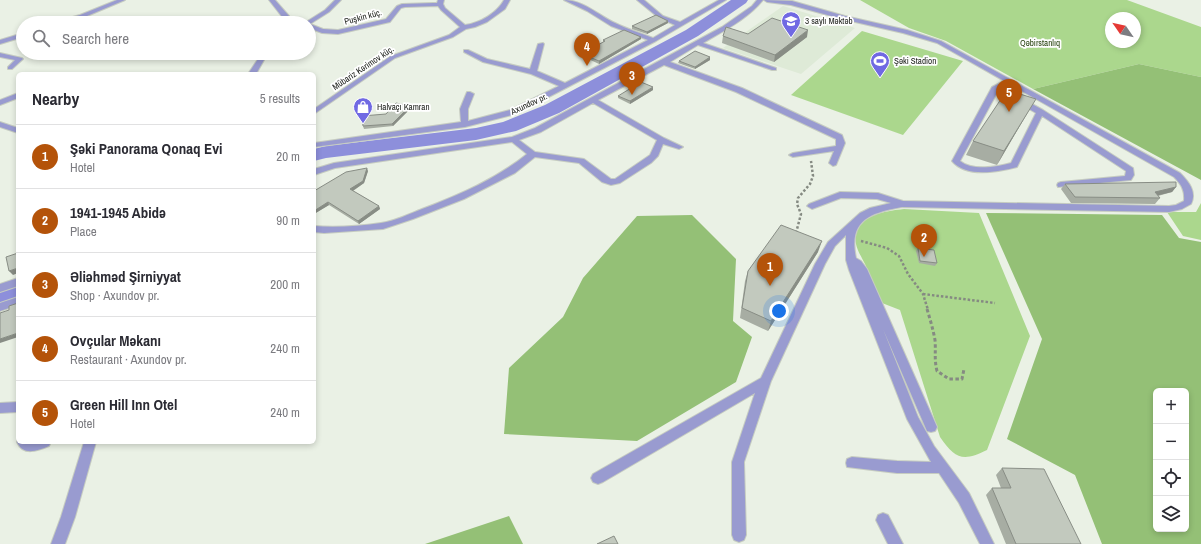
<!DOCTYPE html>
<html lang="en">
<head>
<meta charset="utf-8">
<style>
  body { margin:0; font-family:"Archivo Narrow",sans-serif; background:#f2f2f3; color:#2b2b33 }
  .controls { position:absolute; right:12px; bottom:12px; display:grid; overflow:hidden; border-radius:6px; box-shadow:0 2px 6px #0003 }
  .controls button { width:36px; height:36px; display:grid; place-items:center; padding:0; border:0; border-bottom:1px solid #e1e1e2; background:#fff; color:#2b2b33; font:20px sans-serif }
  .compass { position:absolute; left:1105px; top:12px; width:36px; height:36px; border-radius:50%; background:#fff; box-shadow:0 2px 6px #0003; rotate:304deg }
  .you { position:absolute; left:779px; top:311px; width:14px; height:14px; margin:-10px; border:3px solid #fff; border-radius:50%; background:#1a73e8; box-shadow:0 0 0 6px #1a73e833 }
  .badge { display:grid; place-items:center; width:26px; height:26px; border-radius:50%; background:#b45309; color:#fff; font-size:13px; font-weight:700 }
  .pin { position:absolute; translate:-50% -33px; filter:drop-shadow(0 1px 2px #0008) }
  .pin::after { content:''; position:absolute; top:21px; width:14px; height:12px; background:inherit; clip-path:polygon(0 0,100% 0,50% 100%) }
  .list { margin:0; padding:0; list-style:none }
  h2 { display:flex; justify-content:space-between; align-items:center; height:52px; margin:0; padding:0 16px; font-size:17px }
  h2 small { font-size:13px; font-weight:400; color:#7c7c81 }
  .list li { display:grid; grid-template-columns:26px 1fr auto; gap:12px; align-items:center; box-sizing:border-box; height:64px; padding:0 16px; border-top:1px solid #e1e1e2 }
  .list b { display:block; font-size:15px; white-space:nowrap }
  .list p { margin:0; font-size:13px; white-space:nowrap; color:#7c7c81 }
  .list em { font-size:13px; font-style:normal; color:#7c7c81 }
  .icon { flex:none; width:22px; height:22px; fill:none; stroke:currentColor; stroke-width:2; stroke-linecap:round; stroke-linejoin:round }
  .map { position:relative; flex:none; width:1201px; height:544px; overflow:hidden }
  .search { position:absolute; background:#fff; box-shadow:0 2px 6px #0003; left:16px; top:16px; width:300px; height:44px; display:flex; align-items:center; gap:10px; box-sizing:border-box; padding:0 14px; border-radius:22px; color:#7c7c81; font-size:15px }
  .panel { position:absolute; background:#fff; box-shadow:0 2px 6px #0003; left:16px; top:72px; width:300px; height:372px; border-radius:6px }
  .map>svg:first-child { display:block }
</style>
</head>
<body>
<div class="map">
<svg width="1201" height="544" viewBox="0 0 1201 544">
  <rect width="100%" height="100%" fill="#eaf1e5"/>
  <path fill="#deead7" d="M783,6L855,28L801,74L723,48Z"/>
  <path fill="#abd78d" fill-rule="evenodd" d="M860,0H1127L1201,27V77L1139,64L1033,89L946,41L909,28ZM1111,18H1135V42H1111Z
    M862,31L963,61L903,135L791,95Z
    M1201,203V240L1183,236L1167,212H1196Z
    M904,209L979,213L1030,336L987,450C963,462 955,459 940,437L900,310L882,303C876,290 871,277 865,264C862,258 857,250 856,244C851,216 884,211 904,209Z"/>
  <path fill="#94c076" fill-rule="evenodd" d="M1139,64L1201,77V180L1033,89Z
    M986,213L1162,215L1179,238L1201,242V544H1102L1075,475L1007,439L1042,339ZM1156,391H1186V529H1156Z
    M692,215L736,259L733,321L752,337L736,382L637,441L504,434L509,368L563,317L583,278L637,216Z
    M509,516L523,544H425Z"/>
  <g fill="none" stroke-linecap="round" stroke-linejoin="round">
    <path fill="#8d8fdb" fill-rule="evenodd" d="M731,0H748L746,3L698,36L559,113L516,131L476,140L326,158L314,161V149L326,146L476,128L503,122L545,105L686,30Z
      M18,282V302L0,308V288Z"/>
    <g stroke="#c6ccc1" stroke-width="2">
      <path id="minor" d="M117,0H125L87,16L96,23H89L81,18L61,23H50L80,15Z
        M269,0H275L289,16L293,23H287Z
        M335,0H341L329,12L310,24L323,29L338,30L386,19L397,6L402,4L433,3H437L438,0H444L443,4L445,8L465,25C480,23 497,13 504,0H510L505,9L487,22L475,27L466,29L453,37L395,58L314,114V109L391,56L449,35L460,27L441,10L438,6L405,7L401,8L390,22L338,34L322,33L309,28V23H305L306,22L325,10Z
        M564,0C583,0 598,15 615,23C627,29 641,33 653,38L675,25L659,18L637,0H644L663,16L680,22L719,0H726L656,41L516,114L465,127L314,147V143L461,122L460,109L467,92H470L474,94L468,109V121L510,110L559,86L531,74L483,62L464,52V50H468L487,59L530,69L538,44L543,43L544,44L537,71L565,83L648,40L611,26L587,11Z
        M757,0H763C748,19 723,31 703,43L776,68V70H772L698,45L670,62L742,88L842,135L845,143L836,165L833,166L829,163L834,151L793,157L789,155L793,153L836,146V139L736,92L664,65L598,100L664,138L683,147L679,149L663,144L658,156L651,163L620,183L611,185L602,182L579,163L535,157L515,173L464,199L413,219L383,229L324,233L314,232V226C335,228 360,226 381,223C395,221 409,214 422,209C459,195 496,179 527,154L512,142L335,168L314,175V169L334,163L512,137L535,128L722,27L752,6ZM593,103L655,139L657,140L650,155L615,179H611L584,159L535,152L519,140L541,132Z
        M764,0L792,1L845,16L907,30L941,41L1180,173C1189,182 1197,192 1191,204L1182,209L1169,212L902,207C870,213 848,220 856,258L861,261L867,269L937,427L935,431L931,432L927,431L883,329L918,417L934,446L969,493L994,544H980L959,503L939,473H897L847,467L846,463L847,459L852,457L897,461L931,462L907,419L849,270L846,260V235L835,246L825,264L771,381L744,462L746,535L744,540L739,542L734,540L732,535V462L755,393L603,482L598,484L593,482L591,478L593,474L761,378L815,264L828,242L860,213L870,208L891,203L877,199L841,198L812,209L807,206L809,204L840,192L878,193L903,201L1169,206L1176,205L1184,201C1185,190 1181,184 1174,177L937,43L903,33L842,19L791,5L767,2Z
        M23,33V37L0,44V40Z
        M0,53L22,58L23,59L12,69H8V67L15,60L0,57Z
        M262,53H268L256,74H248Z
        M1002,82L1006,84L1001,87L1043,110L1133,168L1134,175L1131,180L1058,187L1057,185L1058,183L1061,182L1125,176L1126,171L1042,116L1017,167C998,172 966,178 952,161L992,87ZM998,91L1036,113L1011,163C997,167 972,171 960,161Z
        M18,93V98L0,105V100Z
        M0,122L18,128V133L0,127Z
        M18,278V286L0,292V284Z
        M18,297V305L0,311V303Z
        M18,402V412L0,413V403Z
        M18,439V442H51L49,446C37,451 23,456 17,442Z
        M84,442H96L75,517L65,544H51L61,517Z
        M883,513L888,515L903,544H888L876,520L878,515Z"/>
    </g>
    <path stroke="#858a82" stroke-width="1.5" stroke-dasharray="2 1.5" stroke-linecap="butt" d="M150,23H152"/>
    <path stroke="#858a82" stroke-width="2.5" stroke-dasharray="2.5 2" stroke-linecap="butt" d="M796,233L801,214L797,204L798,198L810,184L813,176L811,161
      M861,241L887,248L899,256L908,274L923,294L928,310
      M923,294L995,303"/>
    <path stroke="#858a82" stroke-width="3" stroke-dasharray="3.5 2.5" stroke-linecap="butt" d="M927,309C930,319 933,329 935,340C936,351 934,359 937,371L949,379H962L964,369"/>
    <use href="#minor" fill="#999bd0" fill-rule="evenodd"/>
  </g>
  <path fill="#a7ada3" d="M668,23L647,34L632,29V26Z
    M748,34L807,37L774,62L722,43L723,36Z
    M641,37V39L599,64L582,56V54L603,42V40Z
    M710,57V60L695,69L678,63L679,61Z
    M653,90L630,104L618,98V96Z
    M410,106V109L393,126L364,129L363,126L386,114Z
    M1028,112L997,165L966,155L973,141Z
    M368,171L364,183L353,191L379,206L380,209L359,224L329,205L314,214V191Z
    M1065,184L1176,187L1172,192L1158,196L1160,198L1155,204L1071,203L1061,189Z
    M918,248L937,263L935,266L919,263L916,251Z
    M818,252L768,331L740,318L745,281L748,271Z
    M1002,468L1081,544H1006L986,495L992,488H1001L996,475Z"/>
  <path fill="#888d85" d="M668,21V23L647,34V32Z
    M808,30L807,37L774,62L775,55Z
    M641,37V39L599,64V61Z
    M710,57V60L695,69V67Z
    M653,87V90L630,104V101Z
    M1036,99L1028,112L997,165L1004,151Z
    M410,106V109L393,126L392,124Z
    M367,168L368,171L364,183L351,192L350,189Z
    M1176,187L1172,192L1151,197L1155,192Z
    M328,202L329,205L314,214V211Z
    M379,206L380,209L359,224L358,221Z
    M822,241L818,252L768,331L771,321Z
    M18,268V273L13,275L9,271Z
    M18,333V337L0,343V339Z"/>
  <path fill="#c2c9be" stroke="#888d85" d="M656,15L668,21L647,32L632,26Z
    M772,18L808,30L775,55L723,36L726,27L748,34Z
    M624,30L641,37L599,61L582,54L605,41L603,40Z
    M695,51L710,57L695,67L679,61Z
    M641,82L653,87L630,101L618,96Z
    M1007,90L1036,99L1004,151L973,141Z
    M396,103L410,106L392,124L363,126L362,116L386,114Z
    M367,168L363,181L350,189L379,206L358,221L328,202L314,211V191L346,172Z
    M1176,182V187L1155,192L1160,198L1075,197L1065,184Z
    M781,225L822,241L771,321L742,308L748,271Z
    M918,248L934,250L937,263L920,261Z
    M18,253V268L9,271L6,257Z
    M18,303V333L0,339V313L9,310V306Z
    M1002,468L1044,469L1081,544H1016L992,488H1011Z
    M614,536L618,544H597Z"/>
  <defs>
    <g id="school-pin" transform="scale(1)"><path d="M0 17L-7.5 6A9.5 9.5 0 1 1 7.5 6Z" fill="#7069e3" stroke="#fff"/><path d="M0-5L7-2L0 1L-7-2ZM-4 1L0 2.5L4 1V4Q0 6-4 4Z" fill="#fff"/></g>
    <g id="stadium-pin" transform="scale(1)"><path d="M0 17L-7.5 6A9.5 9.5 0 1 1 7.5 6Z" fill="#7069e3" stroke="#fff"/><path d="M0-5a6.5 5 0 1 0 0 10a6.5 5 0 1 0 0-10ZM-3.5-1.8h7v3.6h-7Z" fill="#fff"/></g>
    <g id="shop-pin" transform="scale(1)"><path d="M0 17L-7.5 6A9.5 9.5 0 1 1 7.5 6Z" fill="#7069e3" stroke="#fff"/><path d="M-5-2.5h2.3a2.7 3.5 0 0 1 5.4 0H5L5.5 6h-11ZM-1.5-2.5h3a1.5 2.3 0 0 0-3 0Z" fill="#fff"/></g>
  </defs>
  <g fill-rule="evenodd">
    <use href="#school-pin" x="791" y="21"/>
    <use href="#stadium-pin" x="880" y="61"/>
    <use href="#shop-pin" x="363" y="107"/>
  </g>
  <g text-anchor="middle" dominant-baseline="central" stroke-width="3.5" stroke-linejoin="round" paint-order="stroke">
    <g font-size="9" fill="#21241f" stroke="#fff">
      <text transform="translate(363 17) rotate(-15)">Puşkin küç.</text>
      <text transform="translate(363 68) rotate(-34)">Mübariz Kərimov küç.</text>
      <text transform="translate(529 104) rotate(-25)">Axundov pr.</text>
    </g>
    <g font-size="9" fill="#21241f" stroke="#fff" text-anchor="start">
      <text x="805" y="21">3 saylı Məktəb</text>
      <text x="894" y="61">Şəki Stadion</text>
      <text x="377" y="107">Halvaçı Kamran</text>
    </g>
    <g font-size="9" fill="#1e3a04" stroke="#fff">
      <text x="1040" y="43">Qəbirstanlıq</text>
    </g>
  </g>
</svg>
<div class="controls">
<button>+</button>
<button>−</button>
<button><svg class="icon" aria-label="locate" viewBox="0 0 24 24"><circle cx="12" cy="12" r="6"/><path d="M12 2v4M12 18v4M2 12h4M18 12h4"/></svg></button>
<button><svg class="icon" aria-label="layers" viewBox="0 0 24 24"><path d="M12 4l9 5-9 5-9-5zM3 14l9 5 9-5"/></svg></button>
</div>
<svg class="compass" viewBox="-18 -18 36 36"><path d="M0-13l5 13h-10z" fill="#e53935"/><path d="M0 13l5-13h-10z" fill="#7c7c81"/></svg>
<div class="you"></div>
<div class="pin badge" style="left:770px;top:286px">1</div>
<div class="pin badge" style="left:924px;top:257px">2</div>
<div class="pin badge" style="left:632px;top:95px">3</div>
<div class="pin badge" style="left:587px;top:66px">4</div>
<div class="pin badge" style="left:1009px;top:112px">5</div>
<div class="search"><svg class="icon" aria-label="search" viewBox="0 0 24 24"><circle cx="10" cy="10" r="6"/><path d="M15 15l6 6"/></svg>Search here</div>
<section class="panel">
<h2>Nearby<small>5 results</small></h2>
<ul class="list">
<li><span class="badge">1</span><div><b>Şəki Panorama Qonaq Evi</b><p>Hotel</p></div><em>20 m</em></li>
<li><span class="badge">2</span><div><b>1941-1945 Abidə</b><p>Place</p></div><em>90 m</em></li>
<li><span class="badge">3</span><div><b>Əliəhməd Şirniyyat</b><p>Shop · Axundov pr.</p></div><em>200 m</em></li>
<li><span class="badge">4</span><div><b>Ovçular Məkanı</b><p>Restaurant · Axundov pr.</p></div><em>240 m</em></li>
<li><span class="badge">5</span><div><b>Green Hill Inn Otel</b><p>Hotel</p></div><em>240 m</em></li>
</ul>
</section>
</div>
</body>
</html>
